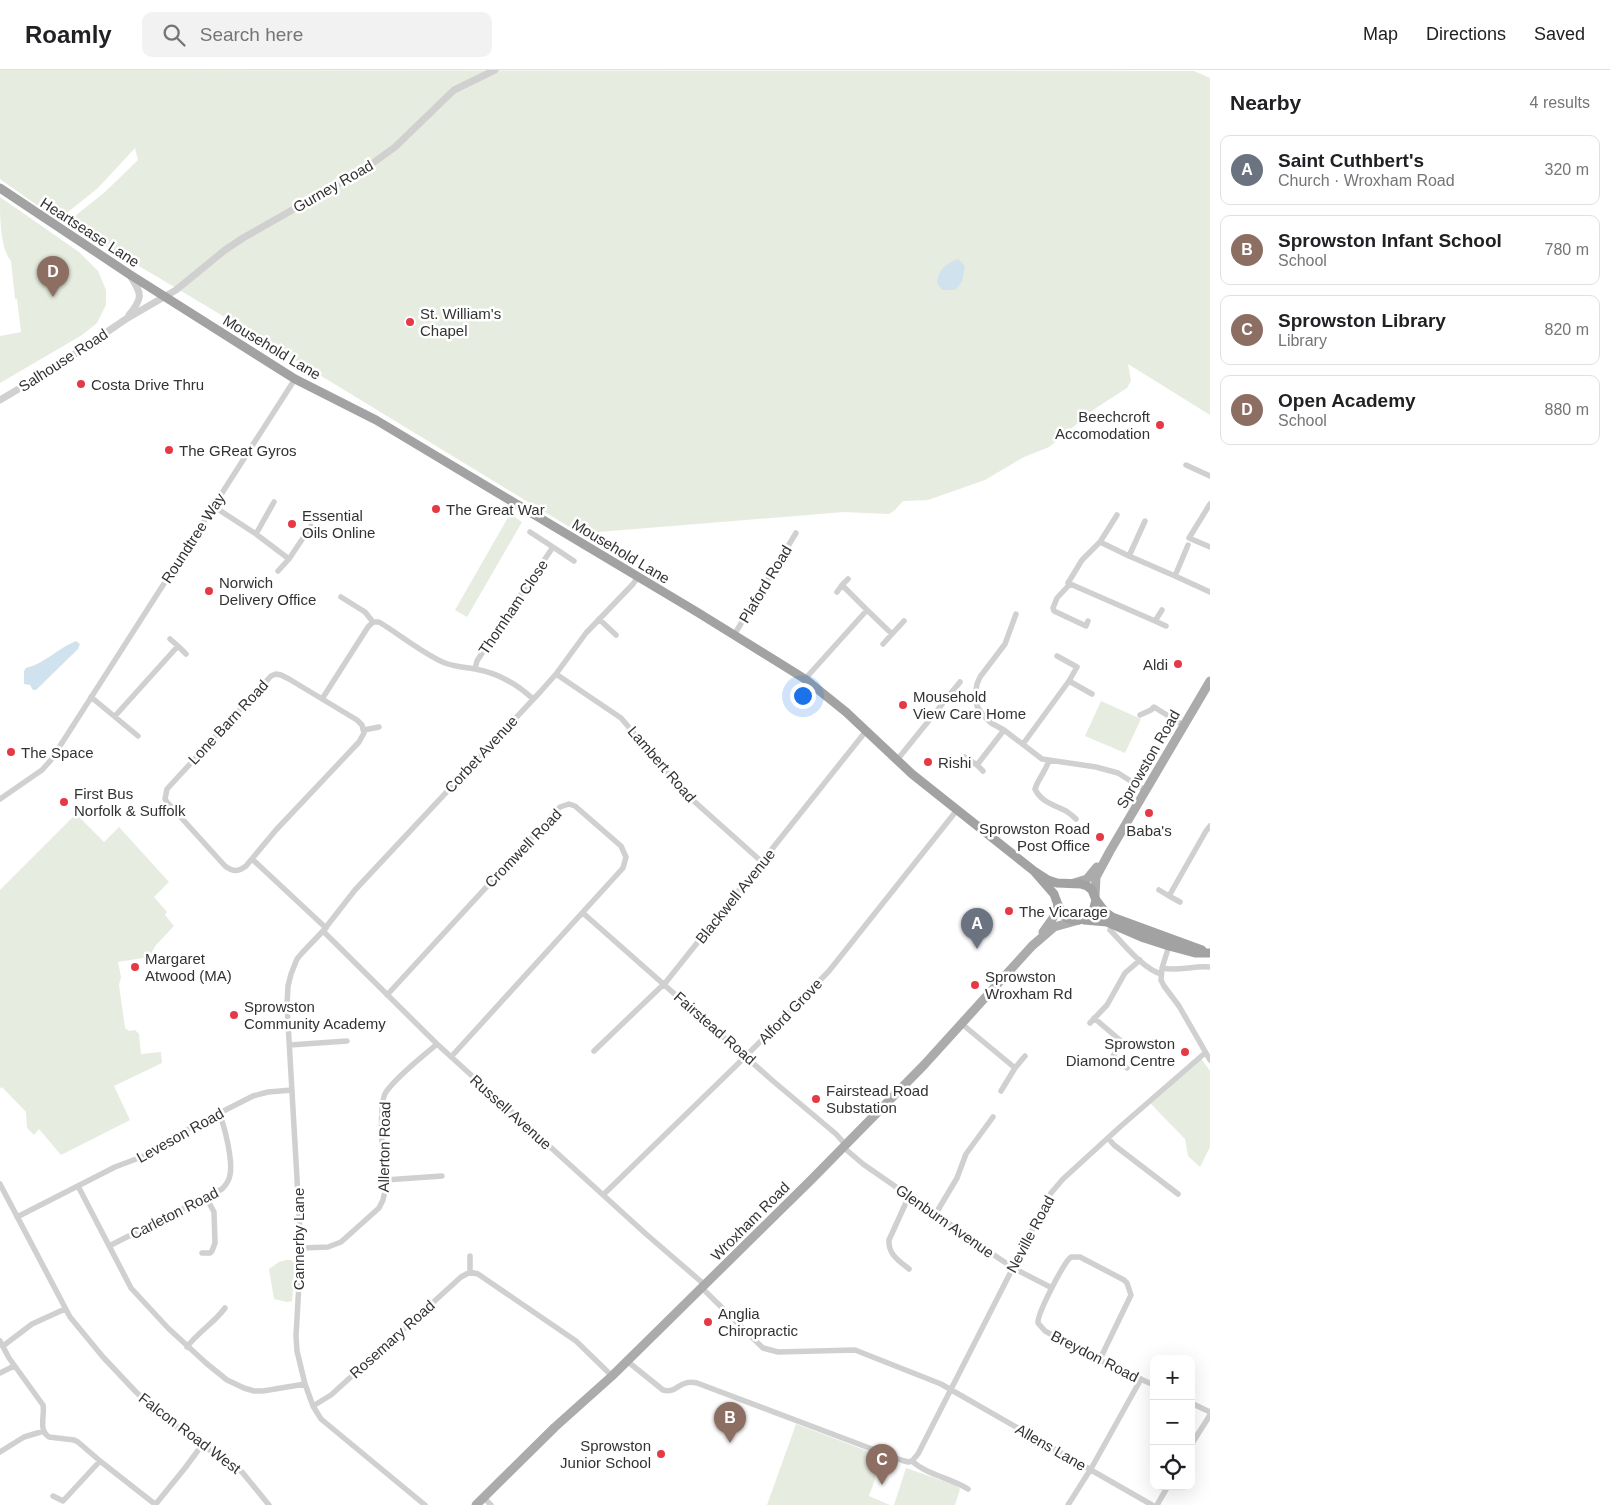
<!DOCTYPE html>
<html lang="en">
<head>
<meta charset="utf-8">
<style>
  body { margin:0; font-family:Helvetica,sans-serif; background:#f2f2f2; color:#202124 }
  .controls { position:absolute; right:15px; bottom:15px; display:grid; overflow:hidden; border-radius:10px; box-shadow:0 5px 20px #0002 }
  .controls button { width:45px; height:45px; display:grid; place-items:center; padding:0; border:0; border-bottom:1px solid #e0e0e0; background:#fff; color:#202124; font:25px sans-serif }
  .you { position:absolute; left:802px; top:625px; width:18px; height:18px; margin:-12px; border:4px solid #fff; border-radius:50%; background:#1a73e8; box-shadow:0 0 0 8px #1a73e833 }
  .badge { display:grid; place-items:center; width:32px; height:32px; border-radius:50%; background:#1a73e8; color:#fff; font-size:16px; font-weight:700 }
  .pin { position:absolute; translate:-50% -41px; filter:drop-shadow(0 1px 2px #0008) }
  .pin::after { content:''; position:absolute; top:26px; width:18px; height:15px; background:inherit; clip-path:polygon(0 0,100% 0,50% 100%) }
  .list { margin:0; padding:0; list-style:none }
  h2 { display:flex; justify-content:space-between; align-items:center; height:65px; margin:0; padding:0 20px; font-size:21px }
  h2 small { font-size:16px; font-weight:400; color:#757577 }
  .list li { display:grid; grid-template-columns:32px 1fr auto; gap:15px; align-items:center; box-sizing:border-box; height:70px; margin:0 10px 10px; padding:0 10px; border:1px solid #e0e0e0; border-radius:10px }
  .list b { display:block; font-size:19px; white-space:nowrap }
  .list p { margin:0; font-size:16px; white-space:nowrap; color:#757577 }
  .list em { font-size:16px; font-style:normal; color:#757577 }
  .icon { flex:none; width:28px; height:28px; fill:none; stroke:currentColor; stroke-width:2; stroke-linecap:round; stroke-linejoin:round }
  .map { position:relative; flex:none; width:1210px; height:1435px; overflow:hidden }
  header { display:flex; align-items:center; gap:30px; box-sizing:border-box; height:70px; padding:0 25px; background:#fff; border-bottom:1px solid #e0e0e0 }
  header strong { font-size:24px }
  nav { display:flex; gap:28px; margin-inline-start:auto; font-size:18px }
  .search { width:350px; height:45px; background:#f2f2f2; display:flex; align-items:center; gap:12px; box-sizing:border-box; padding:0 18px; border-radius:10px; color:#757577; font-size:19px }
  main { display:flex }
  aside { flex:1; background:#fff }
  .map>svg:first-child { display:block }
</style>
</head>
<body>
<header>
<strong>Roamly</strong>
<div class="search"><svg class="icon" aria-label="search" viewBox="0 0 24 24"><circle cx="10" cy="10" r="6"/><path d="M15 15l6 6"/></svg>Search here</div>
<nav><a>Map</a><a>Directions</a><a>Saved</a></nav>
</header>
<main>
<div class="map">
<svg width="1210" height="1435" viewBox="0 0 1210 1435">
  <rect width="100%" height="100%" fill="#fff"/>
  <path fill="#e6ecdf" d="M0,0L1194,1L1210,8V345L1128,294L1131,311L1127,318L1096,338L1049,377L1024,387L985,410L928,430L903,431L895,440L889,444L844,442L598,462L594,472L193,228L66,153L105,122L138,90L135,78L98,118L58,150L0,109Z
    M0,127L79,182L98,201L106,220V235L97,253L82,265L0,313V266L21,262L17,229H15L11,191C0,178 0,146 0,127Z
    M510,444L522,452L467,547L455,540Z
    M1101,631L1141,649L1125,683L1085,666Z
    M76,744L104,772L119,757L169,812L154,827L167,842L165,845L174,856L156,875L149,887L118,892L121,907L119,915L125,958L129,961L135,960L139,964L141,984L161,982L162,993L114,1016L130,1050L61,1085L39,1059L34,1065L27,1058L26,1042L2,1017L0,1019V820Z
    M1200,987L1210,1001V1077L1200,1097L1188,1086L1185,1069L1182,1066L1150,1033Z
    M286,1190H291L295,1194L292,1231L287,1232L274,1229L269,1199L279,1192Z
    M796,1354L883,1387L869,1426L890,1435H767Z
    M906,1398L955,1415L960,1419L955,1435H894Z"/>
  <path fill="#cfe2ee" d="M958,189L965,196L962,212L955,220H942L937,213C938,199 946,194 958,189Z
    M76,571L80,574L78,579L36,620H33L30,615L24,614V601L26,598C46,593 58,578 76,571Z"/>
  <g fill="none" stroke-linecap="round" stroke-linejoin="round">
    <path stroke="#d0d0d0" stroke-width="5.5" d="M1186,395L1210,406
      M1210,434L1189,468L1210,477
      M213,436L256,464L289,489
      M1117,445L1100,472L1129,486
      M1145,451L1129,486L1175,506
      M530,462L553,477
      M256,464L274,432
      M1100,472L1082,490L1068,513L1155,551L1162,540
      M1188,475L1175,506L1210,522
      M278,501L289,489L311,456
      M848,509L842,515L867,540
      M1070,514L1057,528L1053,538L1054,541L1086,556L1088,551
      M837,522L842,515
      M341,527L365,542L373,552H379C399,564 425,585 445,593C455,597 465,597 475,599C498,603 516,613 533,629
      M1016,544L1005,574L980,607L977,614L975,627L977,636L983,645L991,653L1004,660L1042,689L1096,697L1118,703L1145,720
      M599,549L616,565
      M1155,551L1166,556
      M734,565L796,463
      M170,569L178,576
      M883,574L892,564
      M475,599L477,591L487,575L553,477L574,491
      M276,604L281,605L289,609L357,650L362,655L364,663L359,672L276,760L246,796C238,802 233,802 225,796L167,732L165,729L167,719L271,606Z
      M556,604L621,648L667,702L677,716L762,792
      M805,609L867,540L892,564L904,551
      M1069,611L1092,624
      M91,627L138,666
      M322,629L368,557L373,552
      M1140,645L1151,640L1154,637L1183,655
      M115,646L178,576L186,584
      M364,660L379,657
      M1023,674L1069,611L1077,597L1057,586
      M965,687L977,695
      M897,690L960,612
      M1049,690C1046,701 1038,709 1035,719C1041,732 1054,735 1066,741C1069,743 1073,746 1076,749
      M983,701L977,695L1004,660
      M0,729L42,700L51,690L295,309
      M252,789L326,858
      M1159,820L1169,826L1206,761L1210,756
      M1169,826L1180,832
      M583,843L773,1011L836,1064L845,1074
      M1110,860C1124,874 1142,898 1161,904
      M323,861L437,974L646,1164L705,1215
      M1169,876L1162,898L1161,910L1164,916L1179,936L1210,990
      M1162,898C1178,902 1194,895 1210,897
      M387,925L560,737L569,734L575,736L621,776L626,787L623,798L451,987
      M1094,948L1121,971L1120,976L1113,986L1127,998
      M1090,953L1107,935L1125,903L1140,890
      M962,954L1015,998L1001,1021
      M290,975L347,971
      M594,981L666,912L866,661
      M1015,998L1025,986
      M1108,1068L1114,1075L1178,1124
      M843,1077L863,1094L997,1187L1015,1199L1052,1218
      M385,1110L442,1106
      M0,1114L70,1247L103,1287L136,1322L160,1344L192,1368L242,1402L269,1435
      M78,1116L131,1218L168,1258L206,1293L227,1310L244,1318L254,1321H263L305,1314
      M603,1125L746,986L829,901L957,740
      M935,1145L957,1108L966,1084L993,1047
      M17,1147L115,1097L152,1083L192,1057L253,1026L268,1022L292,1020
      M109,1176L222,1119C226,1115 229,1111 230,1105C233,1091 225,1057 219,1043
      M301,1178L328,1177L341,1172L379,1138L383,1130L385,1121C384,1101 377,1035 386,1022C398,1005 421,988 437,974
      M202,1183H210L212,1181L215,1173L214,1142L206,1127
      M470,1186V1202
      M909,1199C898,1190 888,1184 889,1170L909,1126
      M702,1218L763,1278L778,1282L855,1280L941,1314L1152,1435
      M0,1271L9,1288L43,1335C45,1346 38,1360 49,1367L74,1370L78,1372L100,1391L156,1435
      M3,1276L32,1254L65,1239
      M187,1277C198,1262 214,1253 225,1238
      M1100,1289L1131,1225L1127,1213L1124,1210L1080,1187H1071C1064,1192 1037,1244 1038,1253L1045,1261L1113,1297L1154,1315
      M627,1291L663,1320C678,1324 678,1309 697,1313L901,1390L908,1392L912,1391C927,1405 951,1408 968,1419
      M0,1303L14,1296
      M1191,1333L1210,1342
      M313,1336L331,1325L461,1207L470,1202L478,1204L576,1271L612,1306
      M1191,1375L1210,1345
      M0,1382L24,1367L44,1361
      M912,1391L918,1384L1051,1123L1063,1109L1121,1056L1205,983
      M53,1426L63,1431L100,1391
      M483,1427L491,1435
      M155,1435L185,1398L202,1375
      M425,1435L321,1349L313,1336L305,1314L297,1281L296,1266L301,1178L287,935L288,916L291,904L297,889L302,883L323,861L355,820L541,621L556,604L586,563L633,514L638,507
      M1068,1435L1092,1397L1141,1309
      M1157,1435L1168,1416"/>
    <path stroke="#d0d0d0" stroke-width="7" d="M129,245C143,228 142,224 131,207
      M0,330L57,296L126,249L176,220L225,180L243,168L366,98L395,77L454,20L495,0"/>
    <path stroke="#ababab" stroke-width="9" d="M1074,813L1087,809L1097,797
      M1095,826L1096,807L1110,781L1210,611
      M1043,862L1053,848L1058,835
      M476,1435L555,1357L612,1306L812,1109L924,995L1032,876L1054,857L1079,850"/>
    <path stroke="#a2a2a2" stroke-width="9" d="M0,118L129,204L295,309L376,350L697,542L805,609L846,642L912,704L1034,801L1054,824L1058,835L1064,846L1071,850H1079L1087,847L1093,841L1096,830L1092,820L1087,816L1081,814L1057,813L1048,810L1034,801
      M1096,830L1105,842L1112,847L1202,880
      M1084,850L1107,852L1144,868L1169,876L1195,883H1210"/>
  </g>
  <g fill="#e63946" stroke="#fff" stroke-width="2">
    <circle cx="410" cy="252" r="5"/>
    <circle cx="81" cy="314" r="5"/>
    <circle cx="1160" cy="355" r="5"/>
    <circle cx="169" cy="380" r="5"/>
    <circle cx="436" cy="439" r="5"/>
    <circle cx="292" cy="454" r="5"/>
    <circle cx="209" cy="521" r="5"/>
    <circle cx="1178" cy="594" r="5"/>
    <circle cx="903" cy="635" r="5"/>
    <circle cx="11" cy="682" r="5"/>
    <circle cx="928" cy="692" r="5"/>
    <circle cx="64" cy="732" r="5"/>
    <circle cx="1149" cy="743" r="5"/>
    <circle cx="1100" cy="767" r="5"/>
    <circle cx="1009" cy="841" r="5"/>
    <circle cx="135" cy="897" r="5"/>
    <circle cx="975" cy="915" r="5"/>
    <circle cx="234" cy="945" r="5"/>
    <circle cx="1185" cy="982" r="5"/>
    <circle cx="816" cy="1029" r="5"/>
    <circle cx="708" cy="1252" r="5"/>
    <circle cx="661" cy="1384" r="5"/>
  </g>
  <g text-anchor="middle" dominant-baseline="central" stroke-width="5" stroke-linejoin="round" paint-order="stroke">
    <g font-size="15" fill="#333" stroke="#fff">
      <text transform="translate(333 116) rotate(-30)">Gurney Road</text>
      <text transform="translate(90 162) rotate(33)">Heartsease Lane</text>
      <text transform="translate(272 277) rotate(31)">Mousehold Lane</text>
      <text transform="translate(63 290) rotate(-33)">Salhouse Road</text>
      <text transform="translate(193 468) rotate(-57)">Roundtree Way</text>
      <text transform="translate(621 481) rotate(31)">Mousehold Lane</text>
      <text transform="translate(765 514) rotate(-59)">Plaford Road</text>
      <text transform="translate(513 537) rotate(-56)">Thornham Close</text>
      <text transform="translate(228 652) rotate(-47)">Lone Barn Road</text>
      <text transform="translate(481 684) rotate(-47)">Corbet Avenue</text>
      <text transform="translate(1148 689) rotate(-60)">Sprowston Road</text>
      <text transform="translate(662 694) rotate(49)">Lambert Road</text>
      <text transform="translate(523 778) rotate(-46)">Cromwell Road</text>
      <text transform="translate(735 826) rotate(-51)">Blackwell Avenue</text>
      <text transform="translate(790 941) rotate(-46)">Alford Grove</text>
      <text transform="translate(715 958) rotate(41)">Fairstead Road</text>
      <text transform="translate(511 1042) rotate(42)">Russell Avenue</text>
      <text transform="translate(180 1065) rotate(-29)">Leveson Road</text>
      <text transform="translate(384 1077) rotate(-89)">Allerton Road</text>
      <text transform="translate(174 1143) rotate(-27)">Carleton Road</text>
      <text transform="translate(750 1151) rotate(-45)">Wroxham Road</text>
      <text transform="translate(945 1151) rotate(35)">Glenburn Avenue</text>
      <text transform="translate(1030 1164) rotate(-62)">Neville Road</text>
      <text transform="translate(298 1169) rotate(-90)">Cannerby Lane</text>
      <text transform="translate(392 1269) rotate(-42)">Rosemary Road</text>
      <text transform="translate(1095 1286) rotate(27)">Breydon Road</text>
      <text transform="translate(190 1363) rotate(37)">Falcon Road West</text>
      <text transform="translate(1051 1377) rotate(30)">Allens Lane</text>
    </g>
    <g font-size="15" fill="#333" stroke="#fff" text-anchor="start">
      <text x="420" y="243">St. William's<tspan x="420" dy="17">Chapel</tspan></text>
      <text x="91" y="314">Costa Drive Thru</text>
      <text x="1150" y="346" text-anchor="end">Beechcroft<tspan x="1150" dy="17">Accomodation</tspan></text>
      <text x="179" y="380">The GReat Gyros</text>
      <text x="446" y="439">The Great War</text>
      <text x="302" y="445">Essential<tspan x="302" dy="17">Oils Online</tspan></text>
      <text x="219" y="512">Norwich<tspan x="219" dy="17">Delivery Office</tspan></text>
      <text x="1168" y="594" text-anchor="end">Aldi</text>
      <text x="913" y="626">Mousehold<tspan x="913" dy="17">View Care Home</tspan></text>
      <text x="21" y="682">The Space</text>
      <text x="938" y="692">Rishi</text>
      <text x="74" y="723">First Bus<tspan x="74" dy="17">Norfolk &amp; Suffolk</tspan></text>
      <text x="1090" y="758" text-anchor="end">Sprowston Road<tspan x="1090" dy="17">Post Office</tspan></text>
      <text x="1149" y="760" text-anchor="middle">Baba's</text>
      <text x="1019" y="841">The Vicarage</text>
      <text x="145" y="888">Margaret<tspan x="145" dy="17">Atwood (MA)</tspan></text>
      <text x="985" y="906">Sprowston<tspan x="985" dy="17">Wroxham Rd</tspan></text>
      <text x="244" y="936">Sprowston<tspan x="244" dy="17">Community Academy</tspan></text>
      <text x="1175" y="973" text-anchor="end">Sprowston<tspan x="1175" dy="17">Diamond Centre</tspan></text>
      <text x="826" y="1020">Fairstead Road<tspan x="826" dy="17">Substation</tspan></text>
      <text x="718" y="1243">Anglia<tspan x="718" dy="17">Chiropractic</tspan></text>
      <text x="651" y="1375" text-anchor="end">Sprowston<tspan x="651" dy="17">Junior School</tspan></text>
    </g>
  </g>
</svg>
<div class="controls">
<button>+</button>
<button>−</button>
<button><svg class="icon" aria-label="locate" viewBox="0 0 24 24"><circle cx="12" cy="12" r="6"/><path d="M12 2v4M12 18v4M2 12h4M18 12h4"/></svg></button>
</div>
<div class="you"></div>
<div class="pin badge" style="left:977px;top:879px;background:#6b7280">A</div>
<div class="pin badge" style="left:730px;top:1373px;background:#8d6e63">B</div>
<div class="pin badge" style="left:882px;top:1415px;background:#8d6e63">C</div>
<div class="pin badge" style="left:53px;top:227px;background:#8d6e63">D</div>
</div>
<aside>
<h2>Nearby<small>4 results</small></h2>
<ul class="list">
<li><span class="badge" style="background:#6b7280">A</span><div><b>Saint Cuthbert's</b><p>Church · Wroxham Road</p></div><em>320 m</em></li>
<li><span class="badge" style="background:#8d6e63">B</span><div><b>Sprowston Infant School</b><p>School</p></div><em>780 m</em></li>
<li><span class="badge" style="background:#8d6e63">C</span><div><b>Sprowston Library</b><p>Library</p></div><em>820 m</em></li>
<li><span class="badge" style="background:#8d6e63">D</span><div><b>Open Academy</b><p>School</p></div><em>880 m</em></li>
</ul>
</aside>
</main>
</body>
</html>
